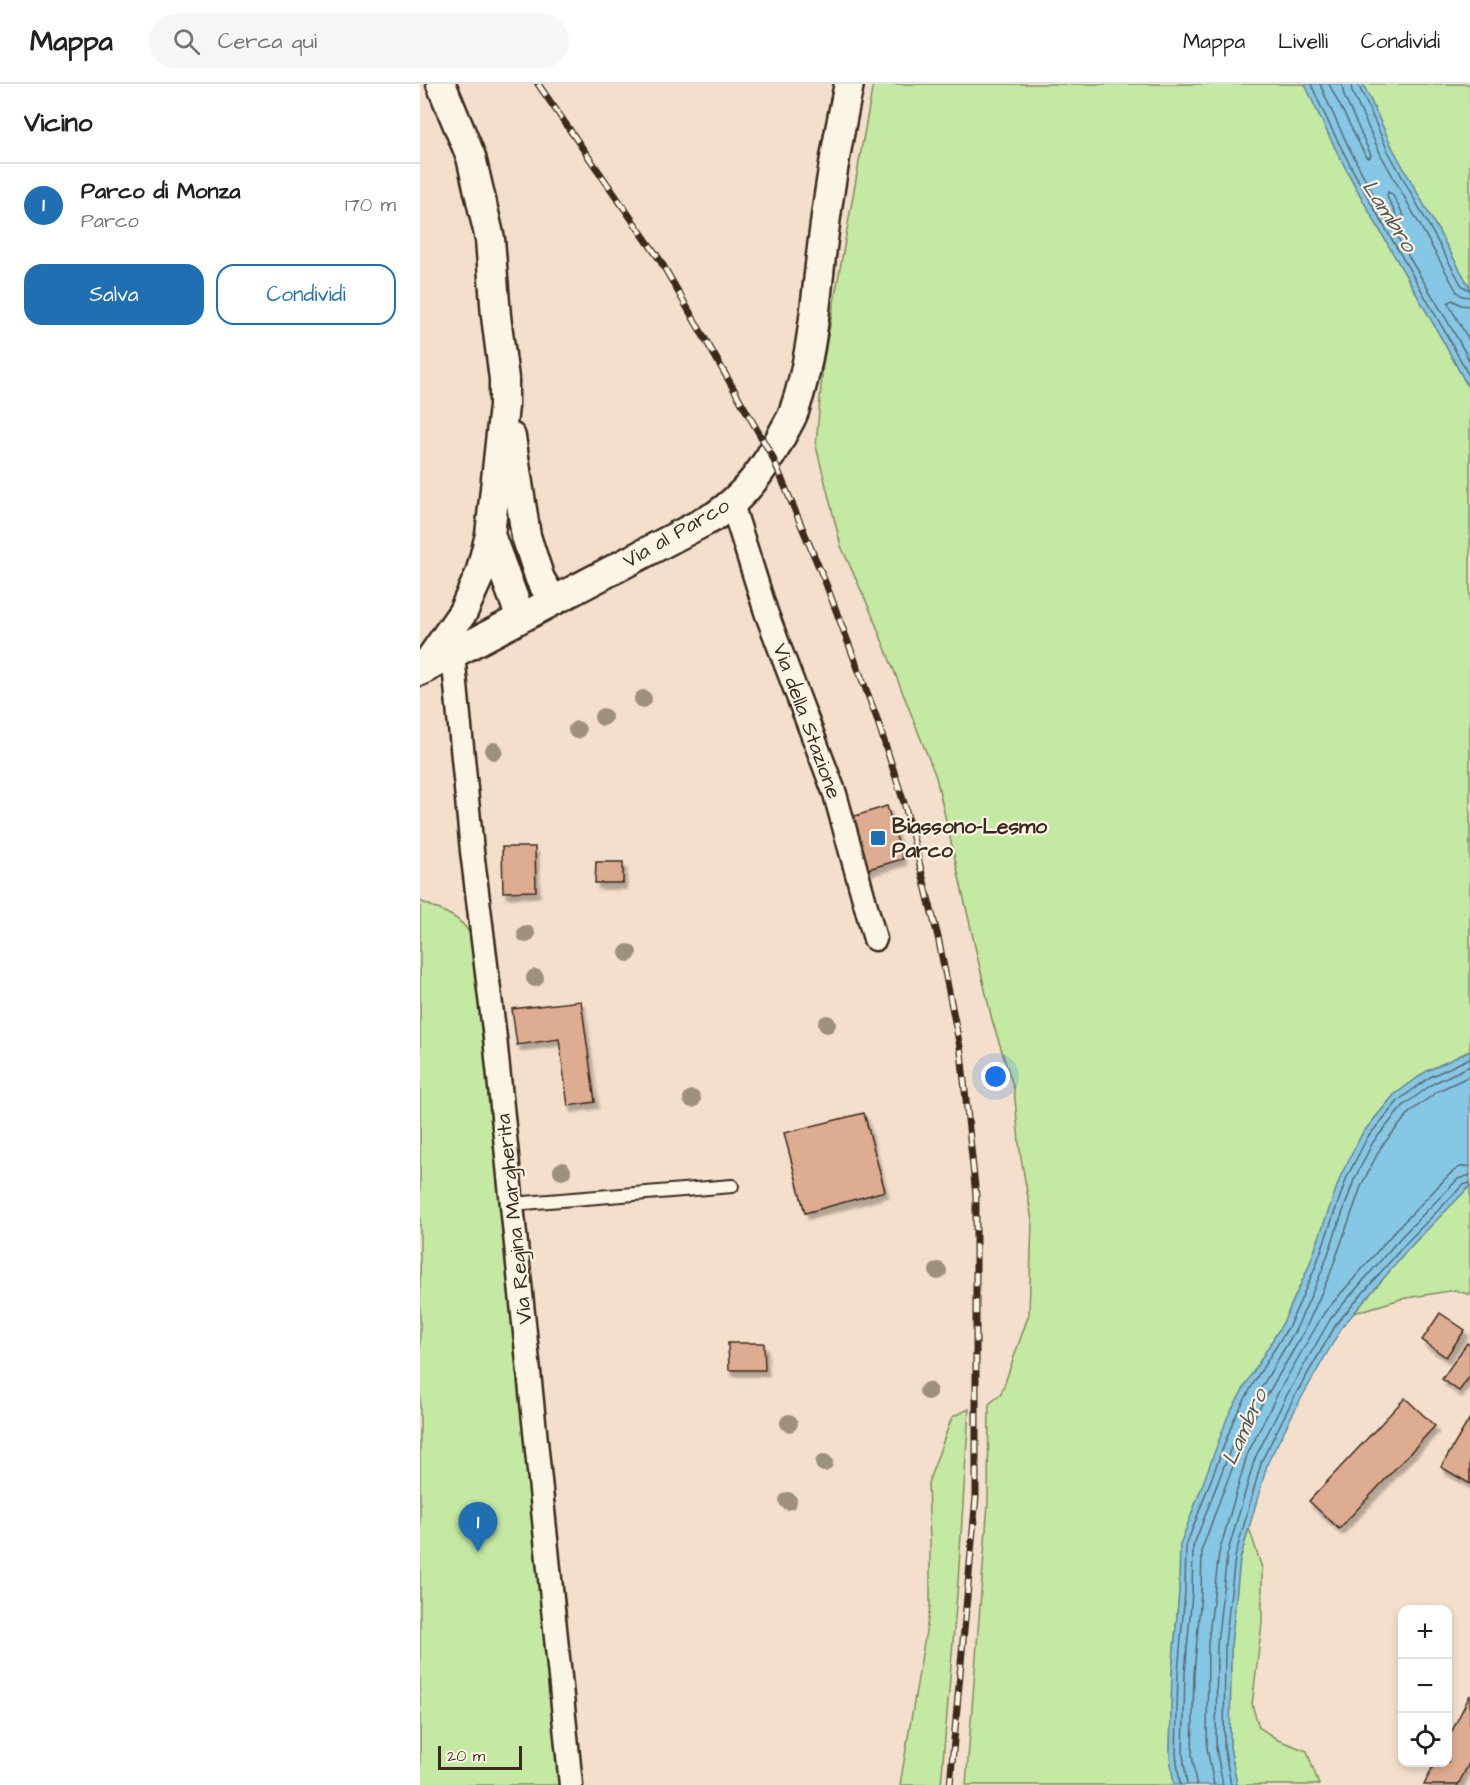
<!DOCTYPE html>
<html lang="it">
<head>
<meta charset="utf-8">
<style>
  body { margin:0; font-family:"Architects Daughter",sans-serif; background:#f6f6f6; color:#202124 }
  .controls { position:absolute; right:18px; bottom:18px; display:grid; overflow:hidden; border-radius:12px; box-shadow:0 3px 9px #0003 }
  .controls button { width:54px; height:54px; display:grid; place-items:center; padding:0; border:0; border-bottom:2px solid #e0e0e0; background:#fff; color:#202124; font:30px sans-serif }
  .scale { position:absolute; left:18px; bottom:15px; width:84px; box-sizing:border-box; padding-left:6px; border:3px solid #3b2a1e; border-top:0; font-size:16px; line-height:21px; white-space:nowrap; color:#3b2a1e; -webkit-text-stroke:4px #fcf5e5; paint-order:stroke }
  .you { position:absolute; left:576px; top:993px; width:21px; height:21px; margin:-15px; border:4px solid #fff; border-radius:50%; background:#1a73e8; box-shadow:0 0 0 9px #1a73e833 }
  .badge { display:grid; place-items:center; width:39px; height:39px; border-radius:50%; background:#1f6fb2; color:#fff; font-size:20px; font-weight:700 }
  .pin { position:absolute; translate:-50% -50px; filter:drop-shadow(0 2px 3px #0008) }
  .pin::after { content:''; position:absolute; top:32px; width:21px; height:18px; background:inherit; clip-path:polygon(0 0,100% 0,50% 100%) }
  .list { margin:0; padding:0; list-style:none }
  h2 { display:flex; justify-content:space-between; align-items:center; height:78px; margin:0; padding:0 24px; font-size:26px }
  h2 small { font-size:20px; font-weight:400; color:#757577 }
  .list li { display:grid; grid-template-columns:39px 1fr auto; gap:18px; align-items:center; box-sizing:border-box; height:84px; padding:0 24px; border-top:2px solid #e0e0e0 }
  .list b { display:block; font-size:22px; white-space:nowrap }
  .list p { margin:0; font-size:20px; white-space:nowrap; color:#757577 }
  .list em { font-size:20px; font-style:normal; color:#757577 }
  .actions { display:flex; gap:12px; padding:18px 24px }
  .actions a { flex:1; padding:14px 0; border:2px solid #1f6fb2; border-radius:18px; text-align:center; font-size:21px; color:#1f6fb2 }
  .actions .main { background:#1f6fb2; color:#fff }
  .icon { flex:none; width:33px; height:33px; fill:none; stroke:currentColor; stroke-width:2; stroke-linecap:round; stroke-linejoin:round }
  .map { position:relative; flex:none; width:1050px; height:1701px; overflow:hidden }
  header { display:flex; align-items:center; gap:36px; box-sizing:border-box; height:84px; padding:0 30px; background:#fff; border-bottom:2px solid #e0e0e0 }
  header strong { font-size:28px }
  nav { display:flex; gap:33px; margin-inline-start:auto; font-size:21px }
  .search { width:420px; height:54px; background:#f6f6f6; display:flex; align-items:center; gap:15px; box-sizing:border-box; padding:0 21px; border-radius:33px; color:#757577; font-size:22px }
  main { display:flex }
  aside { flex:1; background:#fff }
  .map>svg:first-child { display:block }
</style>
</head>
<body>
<header>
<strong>Mappa</strong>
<div class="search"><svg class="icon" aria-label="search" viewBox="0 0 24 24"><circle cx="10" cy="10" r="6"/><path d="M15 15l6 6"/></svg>Cerca qui</div>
<nav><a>Mappa</a><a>Livelli</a><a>Condividi</a></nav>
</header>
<main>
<aside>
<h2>Vicino<small></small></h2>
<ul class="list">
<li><span class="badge">1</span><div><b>Parco di Monza</b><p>Parco</p></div><em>170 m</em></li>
</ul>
<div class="actions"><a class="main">Salva</a><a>Condividi</a></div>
</aside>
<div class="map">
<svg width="1050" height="1701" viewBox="0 0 1050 1701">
  <defs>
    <filter id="shadow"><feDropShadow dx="3.5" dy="6" stdDeviation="1.5" flood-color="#0004"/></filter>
  </defs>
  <rect width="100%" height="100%" fill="#f3dfcc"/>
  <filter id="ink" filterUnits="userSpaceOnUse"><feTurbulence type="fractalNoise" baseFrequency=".0167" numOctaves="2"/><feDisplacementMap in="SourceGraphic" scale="12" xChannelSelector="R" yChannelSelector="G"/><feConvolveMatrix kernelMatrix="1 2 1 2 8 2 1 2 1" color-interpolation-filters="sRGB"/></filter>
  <g filter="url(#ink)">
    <path fill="#c4e9a3" stroke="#808a60" stroke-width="1.5" d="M453,0H885C931,107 997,204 1050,307V967L1007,987L974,1011L942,1050L889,1182L863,1239L832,1290L760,1461L759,1508L752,1589L750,1670L754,1701H546L568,1419L569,1320L581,1310L609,1230L612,1136L600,1068L594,1005L572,936L516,693L450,526L421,462L396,362L403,280Z
      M943,0H1050V204L973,65Z
      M0,817C21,827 46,833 53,857L140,1701H0Z
      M1050,1102V1211L1035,1206L981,1215L934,1229L991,1162Z
      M549,1325L538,1498L521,1701H480L510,1523V1459L508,1399L532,1333Z
      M829,1444L842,1484V1539L832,1621L839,1643L858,1656L887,1667L899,1701H817L810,1663L811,1561L820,1475Z"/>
    <path fill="#86c7e6" stroke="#688896" stroke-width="1.5" d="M885,0H943L973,65L1050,204V307C997,204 931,107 885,0Z
      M1050,967V1102L991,1162L922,1243L879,1318L848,1378L820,1475L811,1561L810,1663L817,1701H754L750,1671L752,1589L759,1508L760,1461L808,1332L832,1290L863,1239L889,1182L921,1091L942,1050L974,1011L1007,987Z"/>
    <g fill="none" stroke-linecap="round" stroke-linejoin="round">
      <path stroke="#59696e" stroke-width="1.5" d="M891,0C935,103 999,195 1050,294
        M900,0C928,67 966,136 1004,198C1020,225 1036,250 1050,278
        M909,0L946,73L949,74L951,71L924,12L922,0
        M931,0L932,8L961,71L1037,208L1042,212L1050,213
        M938,0L968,67L1042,202L1050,206
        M968,108L972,110L984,132L983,136H979L967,113Z
        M1050,222L1041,221L1032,216L1028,219L1050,258
        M760,1701L756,1670L758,1589L765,1508L766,1462L814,1335L837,1293L869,1242L895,1184L927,1093L947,1054L979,1016L1010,993L1050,974
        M767,1701L763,1670L765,1589L772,1509L773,1463L821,1338L876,1245L902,1187L934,1096L953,1058L984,1021L1014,999L1050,982
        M776,1701L772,1670L774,1590L781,1509L782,1465L801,1413L829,1342L884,1248L910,1190L942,1100L961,1063L990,1028L1018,1007L1050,992
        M794,1701L787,1664L788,1559L799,1469L827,1371L859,1307L904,1229L975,1147L1031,1089L1040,1083L1050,1082
        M803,1701L796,1664L797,1560L807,1471L835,1374L867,1311L911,1234L981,1153L1038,1095L1050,1091
        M811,1701L804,1663L805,1560L815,1473L842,1376L873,1315L917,1239L987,1158L1043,1101L1050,1099"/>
    </g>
    <path fill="#deac90" stroke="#3b2a1e" stroke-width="1.5" filter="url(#shadow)" d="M467,722L483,775L448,785L432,733Z
      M82,763H115L116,807L83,808Z
      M176,778H203V799H175Z
      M161,917L175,1018L148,1022L139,955L97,961L92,925Z
      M444,1029L465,1107L385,1129L364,1049Z
      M1020,1229L1045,1246L1026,1273L1002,1256Z
      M308,1259H344L345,1286H309Z
      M1047,1259L1050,1261V1292L1039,1307L1022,1295Z
      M985,1314L1015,1342L919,1445L889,1417Z
      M1050,1334V1400L1021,1383Z
      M1050,1611V1677L1038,1701H1004L1015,1678H1028V1655Z"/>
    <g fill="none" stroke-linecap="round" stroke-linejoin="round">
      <g stroke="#3b2a1e" stroke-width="16">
        <path id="service" d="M92,1120L312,1102"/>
      </g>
      <g stroke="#3b2a1e" stroke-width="27">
        <path id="minor" d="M312,420L346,528L415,710L455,855
          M33,570L52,767L75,954L151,1701"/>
      </g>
      <g stroke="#3b2a1e" stroke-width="33">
        <path id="tertiary" d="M91,353L106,452L120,495L133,517
          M70,451L101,534
          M6,581L43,528L60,490L70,451L84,322V295L76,232L70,155L51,73L21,0
          M0,587L295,432C326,411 347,382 363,349C367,341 373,333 375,324C394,269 396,206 404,148C410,98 419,49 429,0"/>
      </g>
      <use href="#service" stroke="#fcf5e5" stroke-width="12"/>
      <use href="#minor" stroke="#fcf5e5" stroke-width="22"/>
      <use href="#tertiary" stroke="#fcf5e5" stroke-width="28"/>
      <g stroke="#3b2a1e" stroke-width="7">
        <path id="rail" d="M118,0L240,176L352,372L406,500L456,632L485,722L518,853L541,968L556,1112V1413L530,1701"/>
      </g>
      <use href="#rail" stroke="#fcf5e5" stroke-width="4.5" stroke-dasharray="14" stroke-linecap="butt"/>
    </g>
    <g fill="#9d907b">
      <circle cx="223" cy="615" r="9"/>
      <circle cx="183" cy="633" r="9"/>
      <circle cx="157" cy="646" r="9"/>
      <circle cx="74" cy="667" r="9"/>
      <circle cx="106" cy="850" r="9"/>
      <circle cx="208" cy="869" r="9"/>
      <circle cx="115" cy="894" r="9"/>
      <circle cx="407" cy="940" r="9"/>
      <circle cx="272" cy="1015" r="9"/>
      <circle cx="142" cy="1087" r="9"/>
      <circle cx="518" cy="1187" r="9"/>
      <circle cx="508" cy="1307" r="9"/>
      <circle cx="369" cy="1339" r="9"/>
      <circle cx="404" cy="1379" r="9"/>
      <circle cx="368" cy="1417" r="9"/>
    </g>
  </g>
  <rect fill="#1f6fb2" stroke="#fcf5e5" stroke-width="2" x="450" y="746" width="16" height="16" rx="3"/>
  <g text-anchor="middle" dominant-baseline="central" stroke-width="4.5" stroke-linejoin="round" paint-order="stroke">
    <g font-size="21" fill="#3b2a1e" stroke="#fcf5e5">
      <text transform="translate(256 449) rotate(-30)">Via al Parco</text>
      <text transform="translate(387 637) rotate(70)">Via della Stazione</text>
      <text transform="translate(94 1135) rotate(-96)">Via Regina Margherita</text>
    </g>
    <g font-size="21" font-weight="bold" fill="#3b2a1e" stroke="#fcf5e5" text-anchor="start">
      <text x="472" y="742">Biassono-Lesmo<tspan x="472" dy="24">Parco</tspan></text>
    </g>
    <g font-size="22" font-style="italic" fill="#52595a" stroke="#fcf5e5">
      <text transform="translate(969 132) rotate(57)">Lambro</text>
      <text transform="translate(825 1343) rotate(-66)">Lambro</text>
    </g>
  </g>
</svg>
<div class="controls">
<button>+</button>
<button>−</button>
<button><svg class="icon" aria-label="locate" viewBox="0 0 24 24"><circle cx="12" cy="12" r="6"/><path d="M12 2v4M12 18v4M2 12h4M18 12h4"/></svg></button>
</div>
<div class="scale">20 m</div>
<div class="you"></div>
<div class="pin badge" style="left:58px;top:1468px">1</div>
</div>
</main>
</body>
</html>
